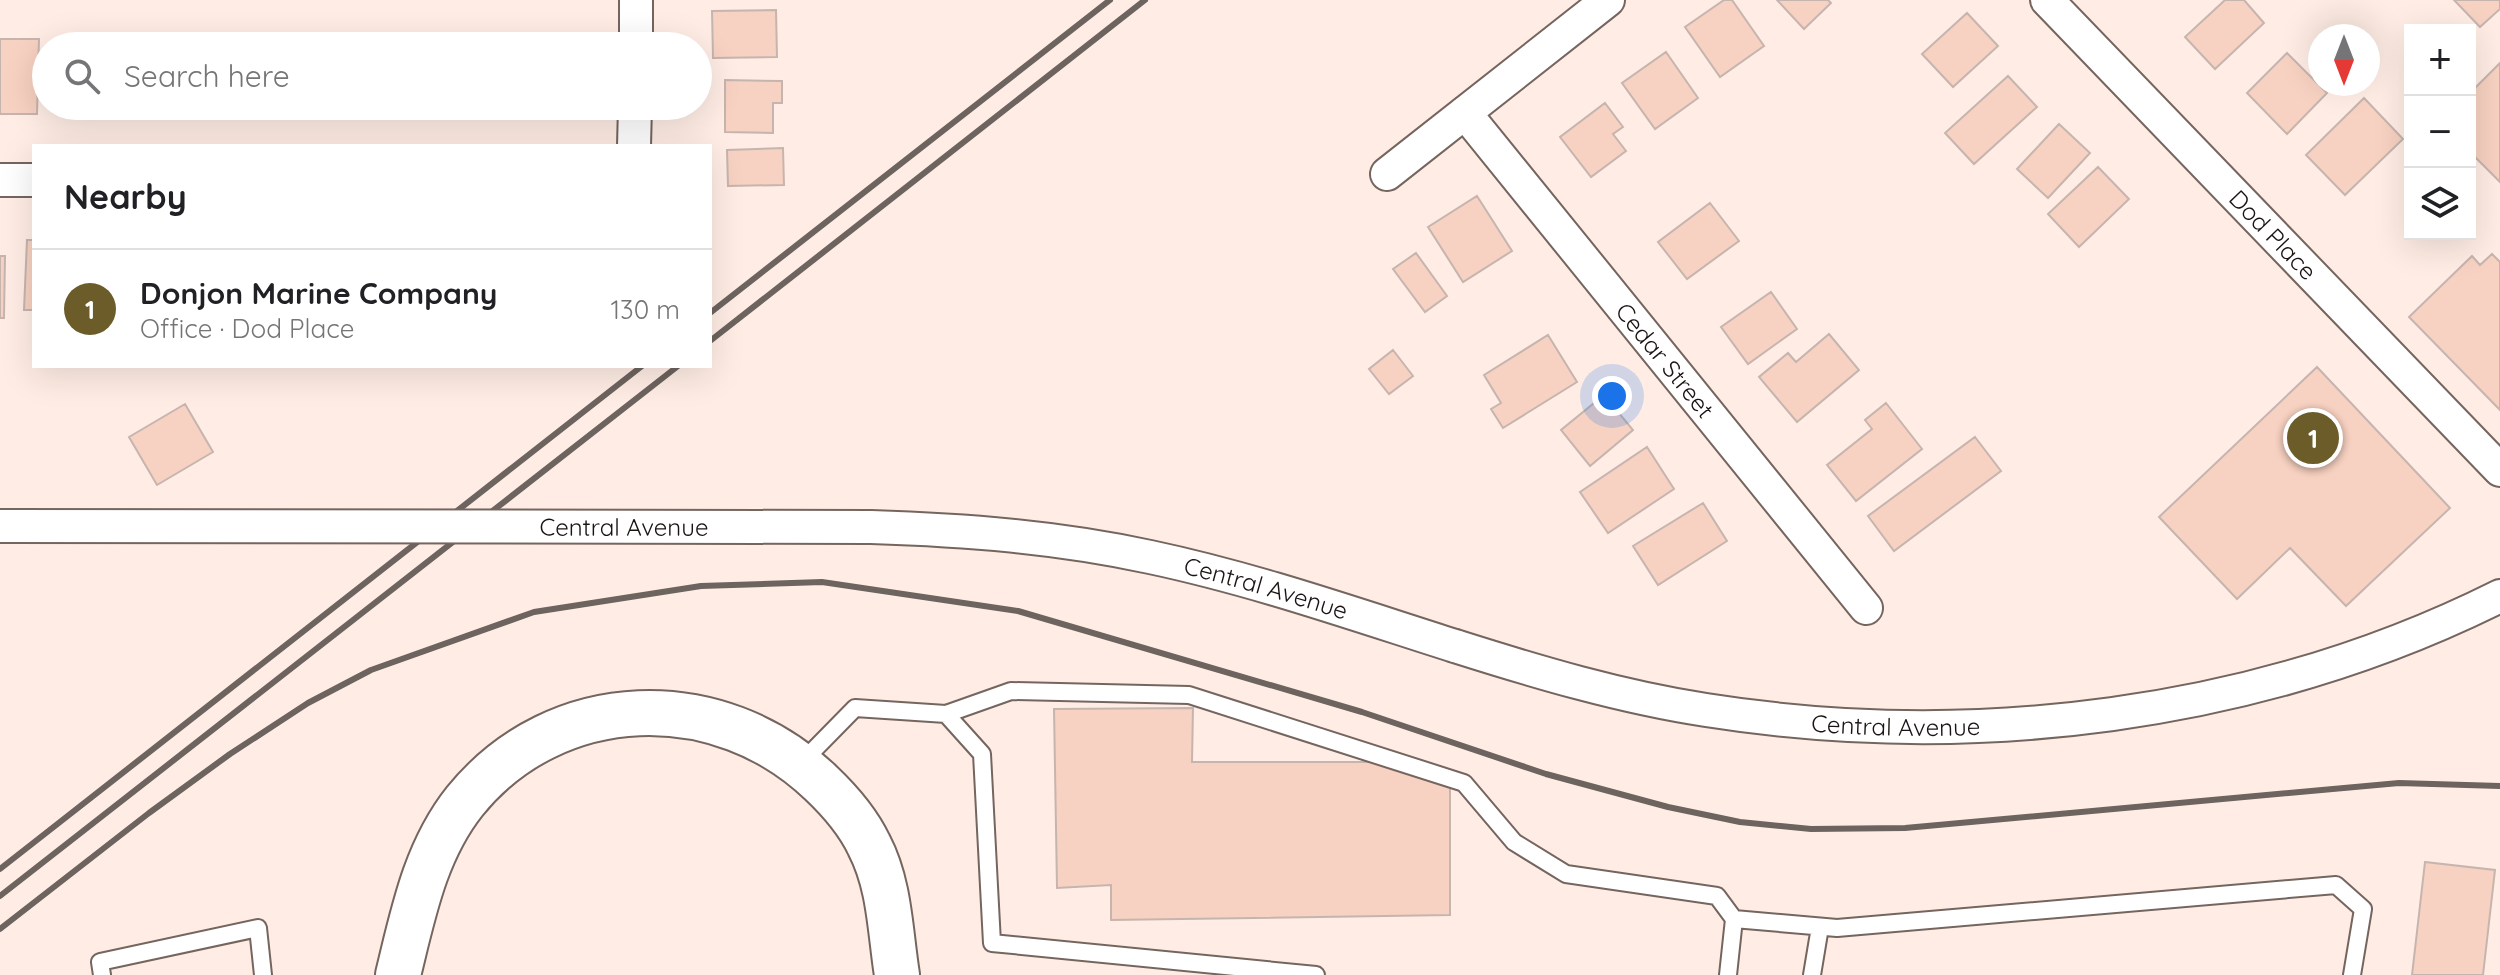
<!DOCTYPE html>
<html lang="en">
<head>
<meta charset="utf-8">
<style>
  body { margin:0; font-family:Quicksand,sans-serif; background:#f6f6f6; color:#202124 }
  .controls { position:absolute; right:24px; top:24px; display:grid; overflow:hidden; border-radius:0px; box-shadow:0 8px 32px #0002 }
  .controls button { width:72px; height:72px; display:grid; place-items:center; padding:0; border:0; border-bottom:2px solid #e0e0e0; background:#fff; color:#202124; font:40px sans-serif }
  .compass { position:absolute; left:2308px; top:24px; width:72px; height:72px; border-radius:50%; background:#fff; box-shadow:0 8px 32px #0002; rotate:180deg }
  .you { position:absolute; left:1612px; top:396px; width:28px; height:28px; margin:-20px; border:6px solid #fff; border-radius:50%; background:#1a73e8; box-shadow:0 0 0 12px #1a73e833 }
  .badge { display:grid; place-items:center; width:52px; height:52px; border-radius:50%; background:#6b5c2a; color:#fff; font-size:26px; font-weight:700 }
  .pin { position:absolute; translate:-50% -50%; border:4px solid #fff; box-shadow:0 2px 8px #0006 }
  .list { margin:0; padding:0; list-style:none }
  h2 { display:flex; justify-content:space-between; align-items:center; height:104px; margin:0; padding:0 32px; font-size:34px }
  h2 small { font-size:26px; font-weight:400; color:#757577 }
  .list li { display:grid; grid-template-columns:52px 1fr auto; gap:24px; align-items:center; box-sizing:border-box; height:120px; padding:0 32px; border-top:2px solid #e0e0e0 }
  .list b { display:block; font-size:30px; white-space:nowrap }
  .list p { margin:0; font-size:26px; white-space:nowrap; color:#757577 }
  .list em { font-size:26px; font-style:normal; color:#757577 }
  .icon { flex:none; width:44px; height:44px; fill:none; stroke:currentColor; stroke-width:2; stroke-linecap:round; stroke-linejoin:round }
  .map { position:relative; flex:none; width:2500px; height:975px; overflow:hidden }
  .search { position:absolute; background:#fff; box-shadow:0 8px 32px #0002; left:32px; top:32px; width:680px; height:88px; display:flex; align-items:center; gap:20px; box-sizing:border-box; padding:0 28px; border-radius:44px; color:#757577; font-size:30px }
  .panel { position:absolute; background:#fff; box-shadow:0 8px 32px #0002; left:32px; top:144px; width:680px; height:224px; border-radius:0px }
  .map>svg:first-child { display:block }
</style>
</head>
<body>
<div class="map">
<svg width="2500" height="975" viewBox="0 0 2500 975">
  <rect width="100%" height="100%" fill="#ffede5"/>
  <path fill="#f7d1c1" stroke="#c6b5ae" stroke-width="2" d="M1724,0H1732L1764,46L1720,77L1685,27Z
    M1777,0H1828L1831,3L1804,29Z
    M2225,0H2244L2264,23L2215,69L2185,37Z
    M2454,0H2500V9L2480,27Z
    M776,10L777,57L713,58L712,11Z
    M1967,13L1998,46L1953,87L1922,54Z
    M512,34L513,46H468V35Z
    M530,37H553V46H530Z
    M0,39H39L37,114H0Z
    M1666,52L1698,98L1655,129L1622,83Z
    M2287,53L2327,93L2287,134L2247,93Z
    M2500,63V182L2470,152V93Z
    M2008,76L2037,107L1974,164L1945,133Z
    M725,80L782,81V103H773V133L725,132Z
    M2364,98L2403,139L2345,195L2306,155Z
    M1605,103L1623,127L1613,134L1626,151L1591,177L1560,137Z
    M60,106H103V113L60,114Z
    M195,106H242V111L195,110Z
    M268,106H311V111L269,113Z
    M333,106H378V111L334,112Z
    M400,106H447V113H400Z
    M469,106H514V112L469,113Z
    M2059,124L2090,153L2048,198L2017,169Z
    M783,148L784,185L728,186L727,150Z
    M2098,167L2129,199L2079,247L2048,214Z
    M1477,196L1512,251L1463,282L1428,227Z
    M1710,203L1739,241L1687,279L1658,242Z
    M27,240H34V310H24Z
    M1416,253L1447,296L1425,312L1393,269Z
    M2492,254L2500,262V410L2409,317L2472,256L2480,265Z
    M0,256H5L4,318H0Z
    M1771,292L1797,329L1748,364L1721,327Z
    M1829,334L1859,370L1797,422L1759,377L1788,353L1796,362Z
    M1548,335L1577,382L1503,428L1491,409L1501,403L1484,375Z
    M1393,350L1413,376L1389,394L1369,369Z
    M2317,367L2450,508L2346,606L2290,548L2237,599L2159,517Z
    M1604,395L1633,430L1590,466L1561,430Z
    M1886,403L1922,449L1856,501L1827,465L1872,429L1865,420Z
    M185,404L213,452L157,485L129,437Z
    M1975,437L2001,471L1894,551L1868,516Z
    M1647,447L1674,489L1608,533L1580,492Z
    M1703,503L1727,541L1658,585L1633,546Z
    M1193,708L1192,762H1377L1450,783V915L1111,920V885L1057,888L1054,709Z
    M2425,862L2495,870L2483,975H2412Z"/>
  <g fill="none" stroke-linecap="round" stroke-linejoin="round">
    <g stroke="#75655f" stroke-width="20">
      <path id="lane" d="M946,714L1011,691L1189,695L1464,783L1514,842L1566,874L1717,896L1734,919L1728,975
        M800,764L855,708L946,714L982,754L992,943L1316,975
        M1734,919L1837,928L2336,885L2363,909L2352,975
        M102,975L100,962L258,928L263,975
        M1812,975L1820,927"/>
    </g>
    <g stroke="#75655f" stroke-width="36">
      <g id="street">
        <path id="s1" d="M2047,0L2500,470"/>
        <path d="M636,46V0"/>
        <path id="s2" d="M1465,113L1866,608"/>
        <path d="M634,146L635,106"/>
        <path d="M1387,174L1608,0"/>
        <path d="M0,180H34"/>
        <path id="s3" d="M1455,646C1537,672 1621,697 1706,710C1972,752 2258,717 2500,596"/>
      </g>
    </g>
    <g stroke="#75655f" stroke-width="48">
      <path id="highway" d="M398,975C413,914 425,851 465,801C556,689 719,685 821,783C840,801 858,822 869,845C890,885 890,931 897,975"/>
    </g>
    <use href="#lane" stroke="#fff" stroke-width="16"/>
    <use href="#street" stroke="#fff" stroke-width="32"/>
    <use href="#highway" stroke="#fff" stroke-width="44"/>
    <path stroke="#6d635f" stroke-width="6" d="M710,313L1110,0
      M710,341L1145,0
      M0,869L642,366
      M0,896L678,366
      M0,929L149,813L230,754L308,703L371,670L534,612L701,586L822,582L1018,611L1362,712L1546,774L1668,807L1740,822L1811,829L1905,828L2399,783L2500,786"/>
    <g stroke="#75655f" stroke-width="36" stroke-linecap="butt">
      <g id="street-bridge">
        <path id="s4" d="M0,526L871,527C965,530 1058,537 1150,557C1254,579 1354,614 1455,646"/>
      </g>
    </g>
    <use href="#street-bridge" stroke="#fff" stroke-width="32"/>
  </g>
  <g text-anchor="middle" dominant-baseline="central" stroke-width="6" stroke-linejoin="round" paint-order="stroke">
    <g font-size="24" fill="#191311" stroke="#ffede5">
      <text stroke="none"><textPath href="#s1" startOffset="326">Dod Place</textPath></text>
      <text stroke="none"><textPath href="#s2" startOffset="318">Cedar Street</textPath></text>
      <text stroke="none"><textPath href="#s4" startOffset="624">Central Avenue</textPath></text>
      <text stroke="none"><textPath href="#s4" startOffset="1272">Central Avenue</textPath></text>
      <text stroke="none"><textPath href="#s3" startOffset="450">Central Avenue</textPath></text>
    </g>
  </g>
</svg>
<div class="controls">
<button>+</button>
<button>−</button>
<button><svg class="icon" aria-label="layers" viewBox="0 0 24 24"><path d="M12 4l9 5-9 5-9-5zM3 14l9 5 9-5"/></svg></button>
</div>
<svg class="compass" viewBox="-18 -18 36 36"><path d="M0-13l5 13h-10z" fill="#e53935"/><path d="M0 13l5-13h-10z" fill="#757577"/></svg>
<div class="you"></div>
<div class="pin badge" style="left:2313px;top:438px">1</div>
<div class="search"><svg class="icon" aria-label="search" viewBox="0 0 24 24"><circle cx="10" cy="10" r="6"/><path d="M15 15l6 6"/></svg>Search here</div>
<section class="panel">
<h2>Nearby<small></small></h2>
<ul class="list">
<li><span class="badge">1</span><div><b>Donjon Marine Company</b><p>Office · Dod Place</p></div><em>130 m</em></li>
</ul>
</section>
</div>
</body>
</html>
